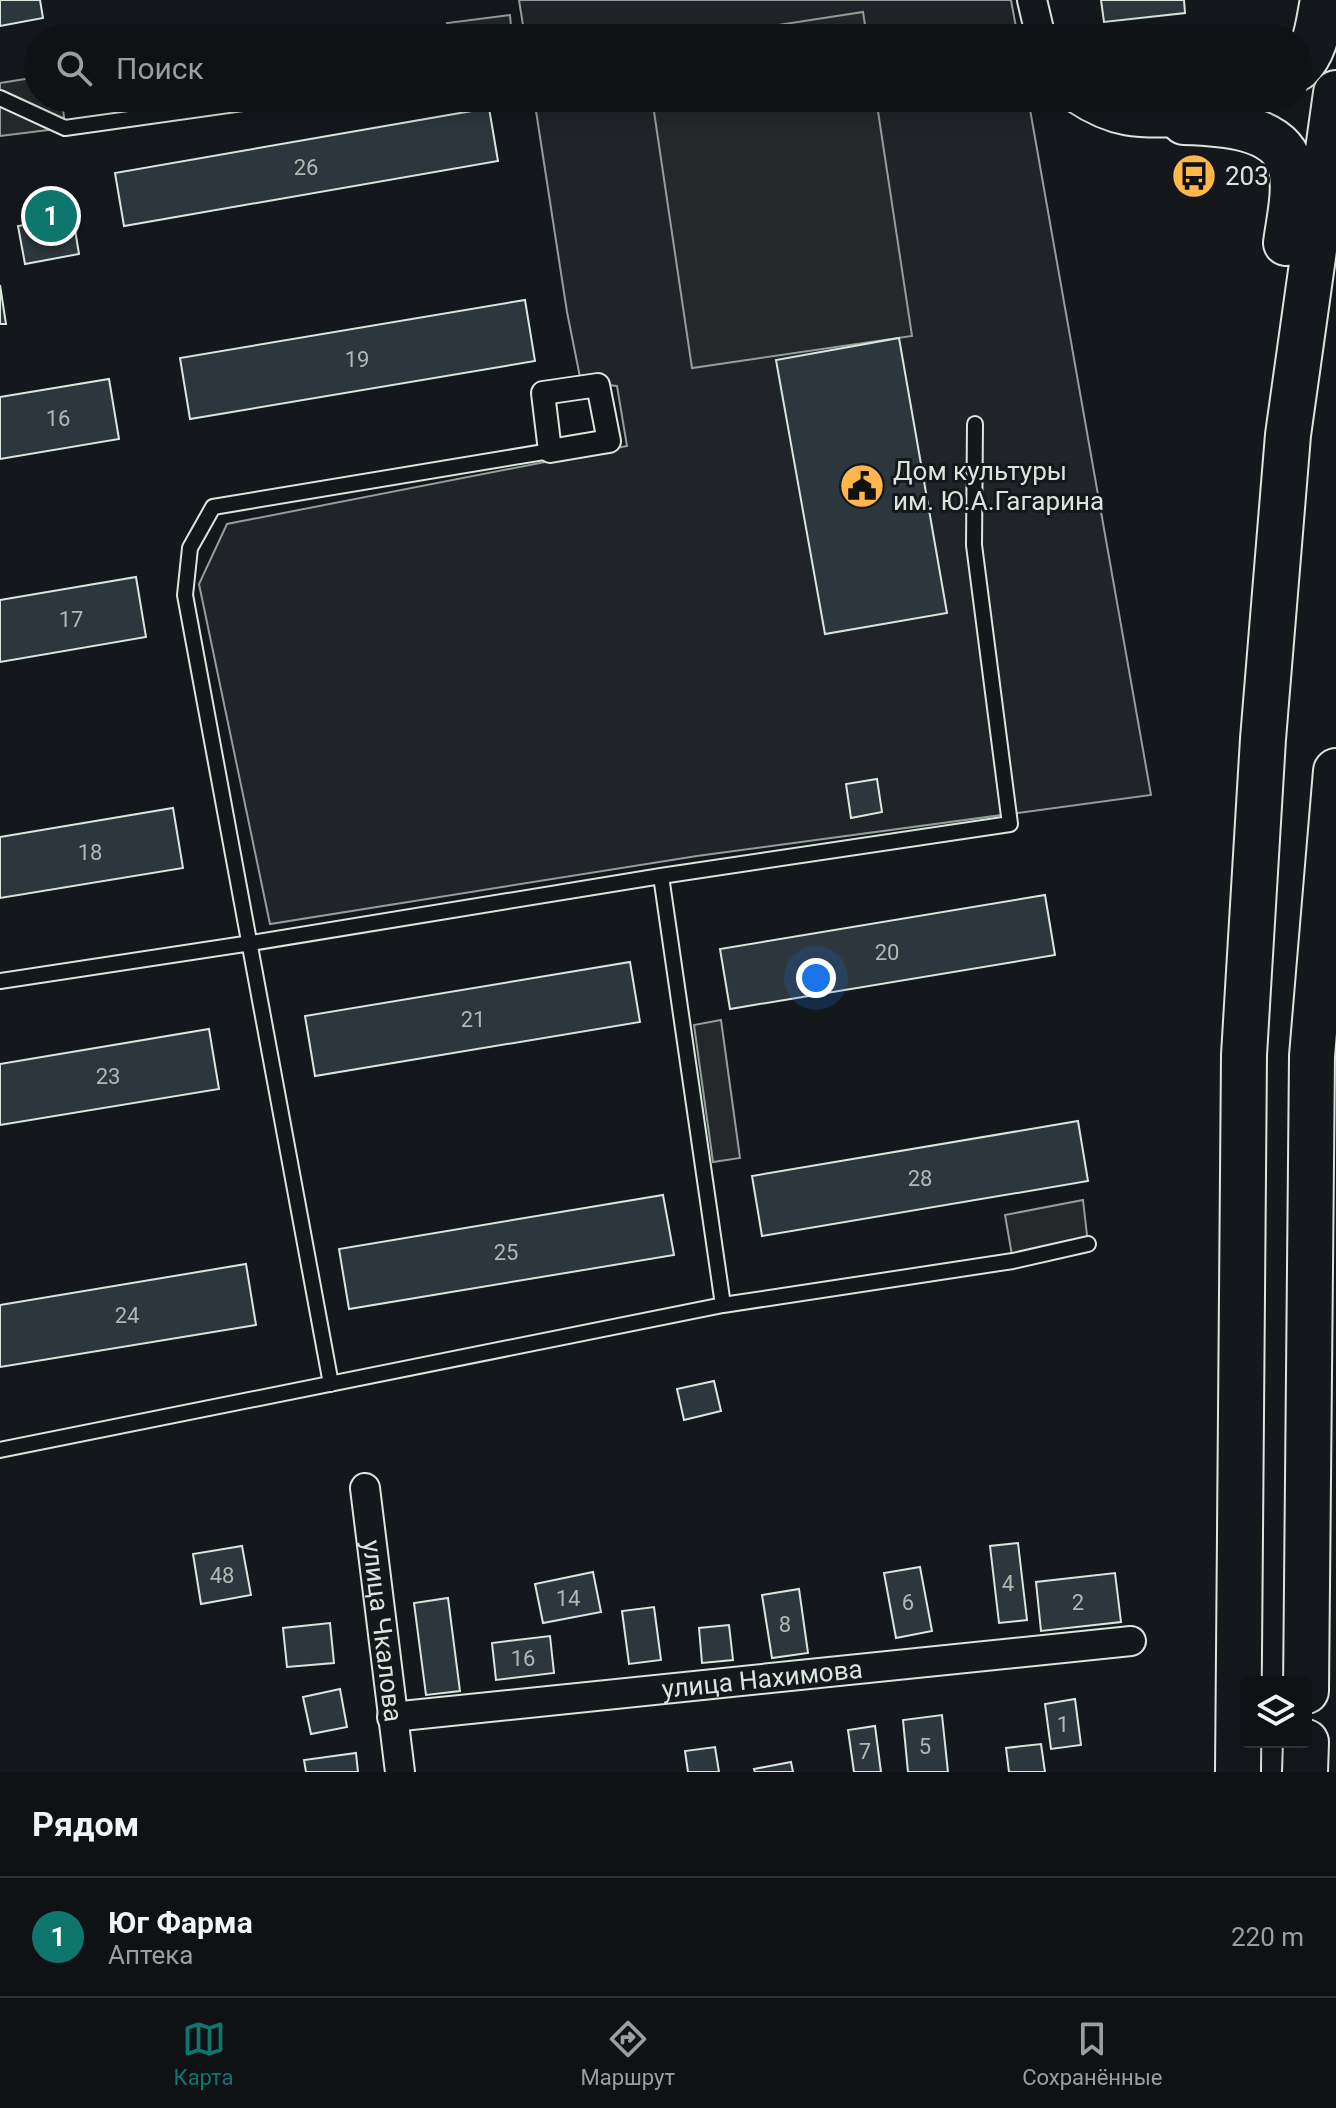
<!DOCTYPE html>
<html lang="ru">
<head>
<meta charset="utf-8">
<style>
  body { margin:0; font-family:Roboto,sans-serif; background:#1d2022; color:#f1f3f6 }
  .controls { position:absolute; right:24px; bottom:24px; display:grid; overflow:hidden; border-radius:8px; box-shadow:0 4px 20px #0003 }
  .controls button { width:72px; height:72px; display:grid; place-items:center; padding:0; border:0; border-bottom:2px solid #2f3234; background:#0f1215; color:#f1f3f6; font:40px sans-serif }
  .you { position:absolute; left:816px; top:978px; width:28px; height:28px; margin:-20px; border:6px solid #fff; border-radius:50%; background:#1a73e8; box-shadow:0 0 0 12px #1a73e833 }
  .badge { display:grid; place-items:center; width:52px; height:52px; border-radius:50%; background:#0f766e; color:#fff; font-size:26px; font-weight:700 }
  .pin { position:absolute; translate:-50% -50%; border:4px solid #fff; box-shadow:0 2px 8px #0006 }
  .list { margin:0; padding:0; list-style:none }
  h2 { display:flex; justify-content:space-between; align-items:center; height:104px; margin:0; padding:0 32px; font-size:34px }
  h2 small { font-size:26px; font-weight:400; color:#9b9ea0 }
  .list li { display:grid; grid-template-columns:52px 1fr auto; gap:24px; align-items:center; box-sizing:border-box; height:120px; padding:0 32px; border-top:2px solid #2f3234 }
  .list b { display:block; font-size:30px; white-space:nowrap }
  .list p { margin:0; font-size:26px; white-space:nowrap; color:#9b9ea0 }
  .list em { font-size:26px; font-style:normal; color:#9b9ea0 }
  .icon { flex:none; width:44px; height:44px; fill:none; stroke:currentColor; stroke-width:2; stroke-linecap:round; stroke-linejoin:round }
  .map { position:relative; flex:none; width:1336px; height:1772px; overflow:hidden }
  .search { position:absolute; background:#0f1215; box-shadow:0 4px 20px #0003; left:24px; right:24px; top:24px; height:88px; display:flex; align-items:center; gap:20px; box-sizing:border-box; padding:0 28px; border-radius:44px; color:#9b9ea0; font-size:30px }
  .sheet { height:224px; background:#0f1215 }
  nav { display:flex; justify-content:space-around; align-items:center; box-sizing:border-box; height:112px; border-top:2px solid #2f3234; background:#0f1215; font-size:22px; color:#9b9ea0 }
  nav a { display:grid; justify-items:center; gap:4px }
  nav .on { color:#0f766e }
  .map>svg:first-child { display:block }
</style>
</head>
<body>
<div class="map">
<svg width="1336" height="1772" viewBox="0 0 1336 1772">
  <rect width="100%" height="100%" fill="#14181c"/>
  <path fill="#202428" stroke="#939e99" stroke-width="2" d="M519,0H1011L1018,38H525Z
    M534,98H1028L1151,795L697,856L270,924L199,584L227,524L627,446L617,386L581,382L567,312Z"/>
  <path fill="#24282b" stroke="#939e99" stroke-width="2" d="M863,12L867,38H691L700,37Z
    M510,15L512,38H449L447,23Z
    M38,77V98H62L65,128L0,136V83Z
    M652,98H876L912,336L692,368Z
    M721,1020L740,1158L713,1162L694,1025Z
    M1083,1200L1088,1244L1013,1261L1005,1215Z"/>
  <path fill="#2c363c" stroke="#d8e6dc" stroke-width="2" d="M0,0H40L43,18L0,26Z
    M1101,0H1184L1185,13L1104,22Z
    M489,108L498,161L124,226L115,173Z
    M73,217L79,254L25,264L18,226Z
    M0,285L6,324H0Z
    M525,300L535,361L190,419L180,358Z
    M899,338L947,613L825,634L776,360Z
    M109,379L119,439L0,459V397Z
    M136,577L146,637L0,662V600Z
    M877,779L882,812L851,818L846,784Z
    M173,808L183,868L0,898V837Z
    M1045,895L1055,955L730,1009L720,949Z
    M630,962L640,1022L315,1076L305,1016Z
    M209,1029L219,1089L0,1125V1064Z
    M1078,1121L1088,1181L762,1236L752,1176Z
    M663,1195L674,1255L349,1309L339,1249Z
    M246,1264L256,1325L0,1367V1305Z
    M714,1381L721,1411L684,1420L677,1389Z
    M1018,1543L1027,1620L999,1623L990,1546Z
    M242,1546L251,1595L201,1604L193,1554Z
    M920,1567L932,1631L896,1638L884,1573Z
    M593,1572L601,1612L543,1623L535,1584Z
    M1115,1573L1121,1622L1041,1631L1036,1582Z
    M799,1589L808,1653L772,1658L762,1595Z
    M448,1598L460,1691L426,1695L414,1603Z
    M654,1607L661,1660L629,1664L622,1611Z
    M330,1623L334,1663L287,1667L283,1628Z
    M729,1625L733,1660L702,1663L699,1628Z
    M550,1636L554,1673L496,1680L492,1643Z
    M340,1689L347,1727L311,1734L303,1697Z
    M1075,1699L1081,1745L1051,1749L1045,1704Z
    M942,1715L948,1772H908L903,1720Z
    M875,1726L881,1772H854L848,1730Z
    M1041,1744L1045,1772H1009L1006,1748Z
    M715,1747L719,1772H688L685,1751Z
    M356,1753L358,1772H306L304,1760Z
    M791,1762L793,1772H755L754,1769Z"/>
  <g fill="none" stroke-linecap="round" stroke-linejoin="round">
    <g stroke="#d8e6dc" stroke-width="18">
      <path id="service" d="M0,98L65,128L279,98
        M661,876L723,1305
        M0,981L251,943L661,876L1010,824L974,545L975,424
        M331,1384L185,595L190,548L213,507L550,451
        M0,1450L723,1305L1013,1261L1088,1244"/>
    </g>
    <g stroke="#d8e6dc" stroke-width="26">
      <path id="pedestrian" d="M598,385L609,441L550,451L543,393Z"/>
    </g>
    <g stroke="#d8e6dc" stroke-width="32">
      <g id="minor">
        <path d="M1032,0L1041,38"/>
        <path d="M1075,98C1114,124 1138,124 1184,122"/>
        <path id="s1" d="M365,1488L400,1772"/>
        <path id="s2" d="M392,1717L1131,1641"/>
      </g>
    </g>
    <g stroke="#d8e6dc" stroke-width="48">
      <path id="trunk" d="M1298,68C1317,50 1318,24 1323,0
        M1184,122C1218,123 1282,125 1291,168C1296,192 1289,220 1286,243
        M1306,1691L1312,1056L1336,771
        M1238,1772L1244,1055L1263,739L1288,435L1336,93
        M1305,1772L1306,1742"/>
    </g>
    <use href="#service" stroke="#14181c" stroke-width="14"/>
    <use href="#pedestrian" stroke="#14181c" stroke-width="22"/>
    <use href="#minor" stroke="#14181c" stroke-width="28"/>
    <use href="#trunk" stroke="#14181c" stroke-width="44"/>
  </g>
  <defs>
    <g id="bus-disc" transform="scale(2.3)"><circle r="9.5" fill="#ffb74d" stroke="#14181c"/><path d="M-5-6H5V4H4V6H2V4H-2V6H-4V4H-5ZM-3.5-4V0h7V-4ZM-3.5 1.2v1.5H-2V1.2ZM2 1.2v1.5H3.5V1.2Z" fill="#111"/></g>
    <g id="civic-disc" transform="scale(2.3)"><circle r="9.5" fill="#ffb74d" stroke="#14181c"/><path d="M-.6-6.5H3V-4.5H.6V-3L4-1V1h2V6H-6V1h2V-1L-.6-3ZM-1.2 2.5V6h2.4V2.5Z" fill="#111"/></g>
  </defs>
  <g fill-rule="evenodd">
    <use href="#bus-disc" x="1194" y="176"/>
    <use href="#civic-disc" x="862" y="486"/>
  </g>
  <g text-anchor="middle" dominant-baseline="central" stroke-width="6" stroke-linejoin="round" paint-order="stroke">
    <g font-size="22" fill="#adbab4">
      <text x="306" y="167">26</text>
      <text x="357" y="359">19</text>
      <text x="58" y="418">16</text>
      <text x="71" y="619">17</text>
      <text x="90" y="852">18</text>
      <text x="887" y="952">20</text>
      <text x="473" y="1019">21</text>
      <text x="108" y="1076">23</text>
      <text x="920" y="1178">28</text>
      <text x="506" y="1252">25</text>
      <text x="127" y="1315">24</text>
      <text x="222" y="1575">48</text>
      <text x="1008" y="1583">4</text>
      <text x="568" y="1598">14</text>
      <text x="908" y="1602">6</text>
      <text x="1078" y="1602">2</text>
      <text x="785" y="1624">8</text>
      <text x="523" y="1658">16</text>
      <text x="1063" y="1724">1</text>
      <text x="925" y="1746">5</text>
      <text x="865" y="1751">7</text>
    </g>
    <g font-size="26" fill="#d8e6dc" stroke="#14181c" text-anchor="start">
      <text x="1225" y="176">203</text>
      <text x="893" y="471">Дом культуры<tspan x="893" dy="30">им. Ю.А.Гагарина</tspan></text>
    </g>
    <g font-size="26" fill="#d8e6dc" stroke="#14181c">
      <text stroke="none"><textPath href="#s1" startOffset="144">улица Чкалова</textPath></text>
      <text stroke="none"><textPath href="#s2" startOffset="372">улица Нахимова</textPath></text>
    </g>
  </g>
</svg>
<div class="controls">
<button><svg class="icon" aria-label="layers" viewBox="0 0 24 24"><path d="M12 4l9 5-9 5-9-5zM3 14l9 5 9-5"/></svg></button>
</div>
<div class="you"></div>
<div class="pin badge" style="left:51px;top:216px">1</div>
<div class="search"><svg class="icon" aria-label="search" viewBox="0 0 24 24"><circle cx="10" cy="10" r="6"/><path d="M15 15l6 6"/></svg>Поиск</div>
</div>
<section class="sheet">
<h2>Рядом<small></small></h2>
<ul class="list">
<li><span class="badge">1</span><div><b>Юг Фарма</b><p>Аптека</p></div><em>220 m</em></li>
</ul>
</section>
<nav>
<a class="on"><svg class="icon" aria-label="map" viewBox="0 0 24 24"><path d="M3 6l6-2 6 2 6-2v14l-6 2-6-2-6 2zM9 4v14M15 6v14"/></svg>Карта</a>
<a><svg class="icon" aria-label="directions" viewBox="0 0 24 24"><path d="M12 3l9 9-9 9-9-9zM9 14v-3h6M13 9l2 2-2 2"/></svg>Маршрут</a>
<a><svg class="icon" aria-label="saved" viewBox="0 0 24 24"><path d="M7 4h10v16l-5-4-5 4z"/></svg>Сохранённые</a>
</nav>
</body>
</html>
